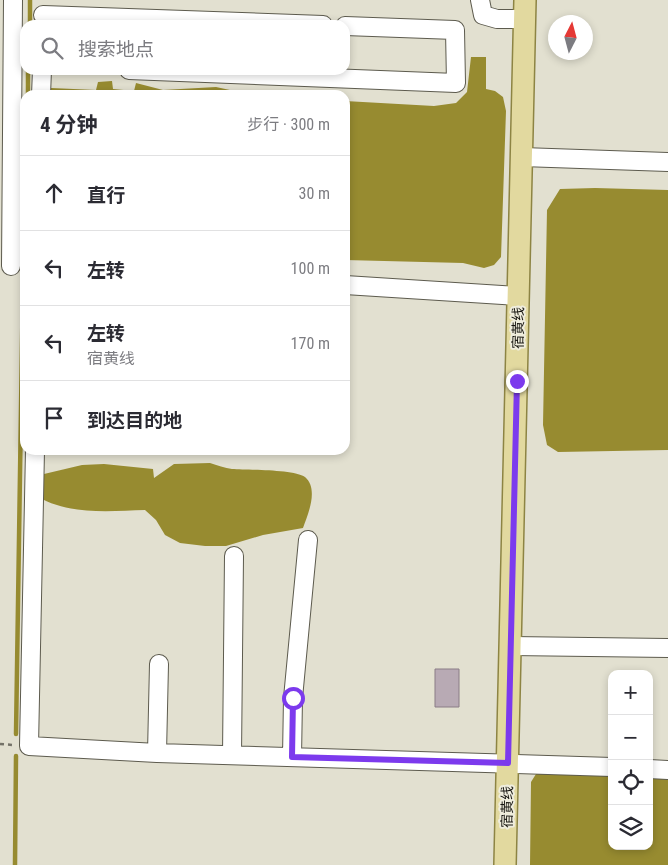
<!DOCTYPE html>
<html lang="zh">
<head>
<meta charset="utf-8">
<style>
  body { margin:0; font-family:"Roboto Condensed","Noto Sans SC",sans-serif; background:#f7f7f7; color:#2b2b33 }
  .controls { position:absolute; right:15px; bottom:15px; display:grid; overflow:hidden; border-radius:10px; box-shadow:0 2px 8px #0003 }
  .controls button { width:45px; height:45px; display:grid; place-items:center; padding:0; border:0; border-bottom:1px solid #e1e1e2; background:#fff; color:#2b2b33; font:25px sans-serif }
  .compass { position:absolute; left:548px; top:15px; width:45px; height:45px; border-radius:50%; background:#fff; box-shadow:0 2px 8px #0003; rotate:6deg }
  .stop { position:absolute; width:15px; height:15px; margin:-11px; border:4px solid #7c3aed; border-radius:50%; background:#fff }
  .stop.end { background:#7c3aed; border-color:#fff; box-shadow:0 1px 5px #0008 }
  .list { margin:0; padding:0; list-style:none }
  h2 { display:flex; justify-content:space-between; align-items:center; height:65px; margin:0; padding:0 20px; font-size:21px }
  h2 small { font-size:16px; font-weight:400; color:#7c7c81 }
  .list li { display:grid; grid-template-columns:32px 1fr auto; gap:15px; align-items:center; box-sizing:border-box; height:75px; padding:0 20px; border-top:1px solid #e1e1e2 }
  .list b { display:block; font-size:19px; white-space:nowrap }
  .list p { margin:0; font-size:16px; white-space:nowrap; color:#7c7c81 }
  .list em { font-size:16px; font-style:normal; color:#7c7c81 }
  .icon { flex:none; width:28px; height:28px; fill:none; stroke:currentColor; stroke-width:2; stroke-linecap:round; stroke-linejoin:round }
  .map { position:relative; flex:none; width:668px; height:865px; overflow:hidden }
  .search { position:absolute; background:#fff; box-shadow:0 2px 8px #0003; left:20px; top:20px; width:330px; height:55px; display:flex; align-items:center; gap:12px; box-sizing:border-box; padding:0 18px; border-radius:15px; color:#7c7c81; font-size:19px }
  .panel { position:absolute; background:#fff; box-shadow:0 2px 8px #0003; left:20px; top:90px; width:330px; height:365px; border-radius:15px }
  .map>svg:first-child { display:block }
</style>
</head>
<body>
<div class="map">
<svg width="668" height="865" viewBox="0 0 668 865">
  <rect width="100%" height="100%" fill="#e2e0d0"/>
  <path fill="#978b30" d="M471,57H486V89L495,91L503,97L506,111L501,257L494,265L484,268L463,263L345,260V101L434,106L456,103L467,92Z
    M112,81L113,89L134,91L136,83L163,90L216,87L253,95H50L51,88L96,90L98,82Z
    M595,188L668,190V450L558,452L547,445L543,425L547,210L560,189Z
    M210,463C217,465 225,468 232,469C247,470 294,469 305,477C319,489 308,514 303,528L263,535L226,546H205L180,543L165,535L156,520L145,510C111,511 73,515 42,499L41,487L44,474L82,465L104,464L153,469L154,478L174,464Z
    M549,771L612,774V846H649V776L668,777V865H530L531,782L536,774Z"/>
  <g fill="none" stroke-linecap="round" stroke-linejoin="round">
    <path stroke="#978b30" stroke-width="4.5" d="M30,25V0
      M28,95V70
      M24,254L25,202
      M16,734L23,279
      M15,865L16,756"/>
  </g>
  <path fill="#b8aab4" stroke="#8a7d86" d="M435,669H459V707H435Z"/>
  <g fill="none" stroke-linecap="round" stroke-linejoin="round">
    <g stroke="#5d5b4e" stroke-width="20">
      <path id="minor" d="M480,0L483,15L497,19H524
        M43,15L323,25
        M129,70L456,83L455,30L345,26
        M41,95L42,70
        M522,157L668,162
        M11,266L13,0
        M345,285L519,296
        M35,450L29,746L157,753L612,767
        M511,646L668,648
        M157,753L159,664
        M232,755L234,556
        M292,757L293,698L308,540
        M649,769L668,770"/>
    </g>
    <g stroke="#8d8443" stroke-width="24">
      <path id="major" d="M505,865L525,0"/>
    </g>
    <path stroke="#747268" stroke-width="2.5" stroke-dasharray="4 4" stroke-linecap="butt" d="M0,744L13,745"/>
    <use href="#minor" stroke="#fff" stroke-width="18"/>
    <use href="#major" stroke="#e2d99f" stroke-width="21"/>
  </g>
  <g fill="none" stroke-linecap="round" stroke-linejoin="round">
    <path stroke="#7c3aed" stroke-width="6" d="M293,698L292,757L508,763L517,381"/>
  </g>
  <g text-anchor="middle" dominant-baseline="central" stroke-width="4" stroke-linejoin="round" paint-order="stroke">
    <g font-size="14" fill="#15140f" stroke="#efeddd">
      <text transform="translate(518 328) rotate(-89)">宿黄线</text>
      <text transform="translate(507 807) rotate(-89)">宿黄线</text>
    </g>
  </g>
</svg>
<div class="controls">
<button>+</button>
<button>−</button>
<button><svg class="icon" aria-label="locate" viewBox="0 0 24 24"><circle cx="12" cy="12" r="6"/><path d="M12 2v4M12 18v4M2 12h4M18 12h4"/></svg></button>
<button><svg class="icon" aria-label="layers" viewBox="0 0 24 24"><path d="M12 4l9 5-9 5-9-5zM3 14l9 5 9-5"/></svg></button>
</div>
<svg class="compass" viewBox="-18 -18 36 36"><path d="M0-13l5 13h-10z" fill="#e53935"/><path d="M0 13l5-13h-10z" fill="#7c7c81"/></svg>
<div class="stop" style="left:293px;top:698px"></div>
<div class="stop end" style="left:517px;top:381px"></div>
<div class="search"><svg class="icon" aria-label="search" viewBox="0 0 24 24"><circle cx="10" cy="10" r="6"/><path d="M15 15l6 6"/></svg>搜索地点</div>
<section class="panel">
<h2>4 分钟<small>步行 · 300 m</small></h2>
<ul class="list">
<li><svg class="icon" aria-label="ahead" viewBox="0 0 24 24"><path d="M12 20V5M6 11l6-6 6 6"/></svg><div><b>直行</b></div><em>30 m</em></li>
<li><svg class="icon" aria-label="left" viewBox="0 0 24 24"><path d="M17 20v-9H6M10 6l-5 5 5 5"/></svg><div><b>左转</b></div><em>100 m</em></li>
<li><svg class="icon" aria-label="left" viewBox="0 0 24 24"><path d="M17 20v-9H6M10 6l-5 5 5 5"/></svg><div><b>左转</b><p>宿黄线</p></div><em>170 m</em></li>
<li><svg class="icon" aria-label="arrive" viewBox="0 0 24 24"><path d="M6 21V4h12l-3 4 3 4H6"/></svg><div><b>到达目的地</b></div></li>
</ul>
</section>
</div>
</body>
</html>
